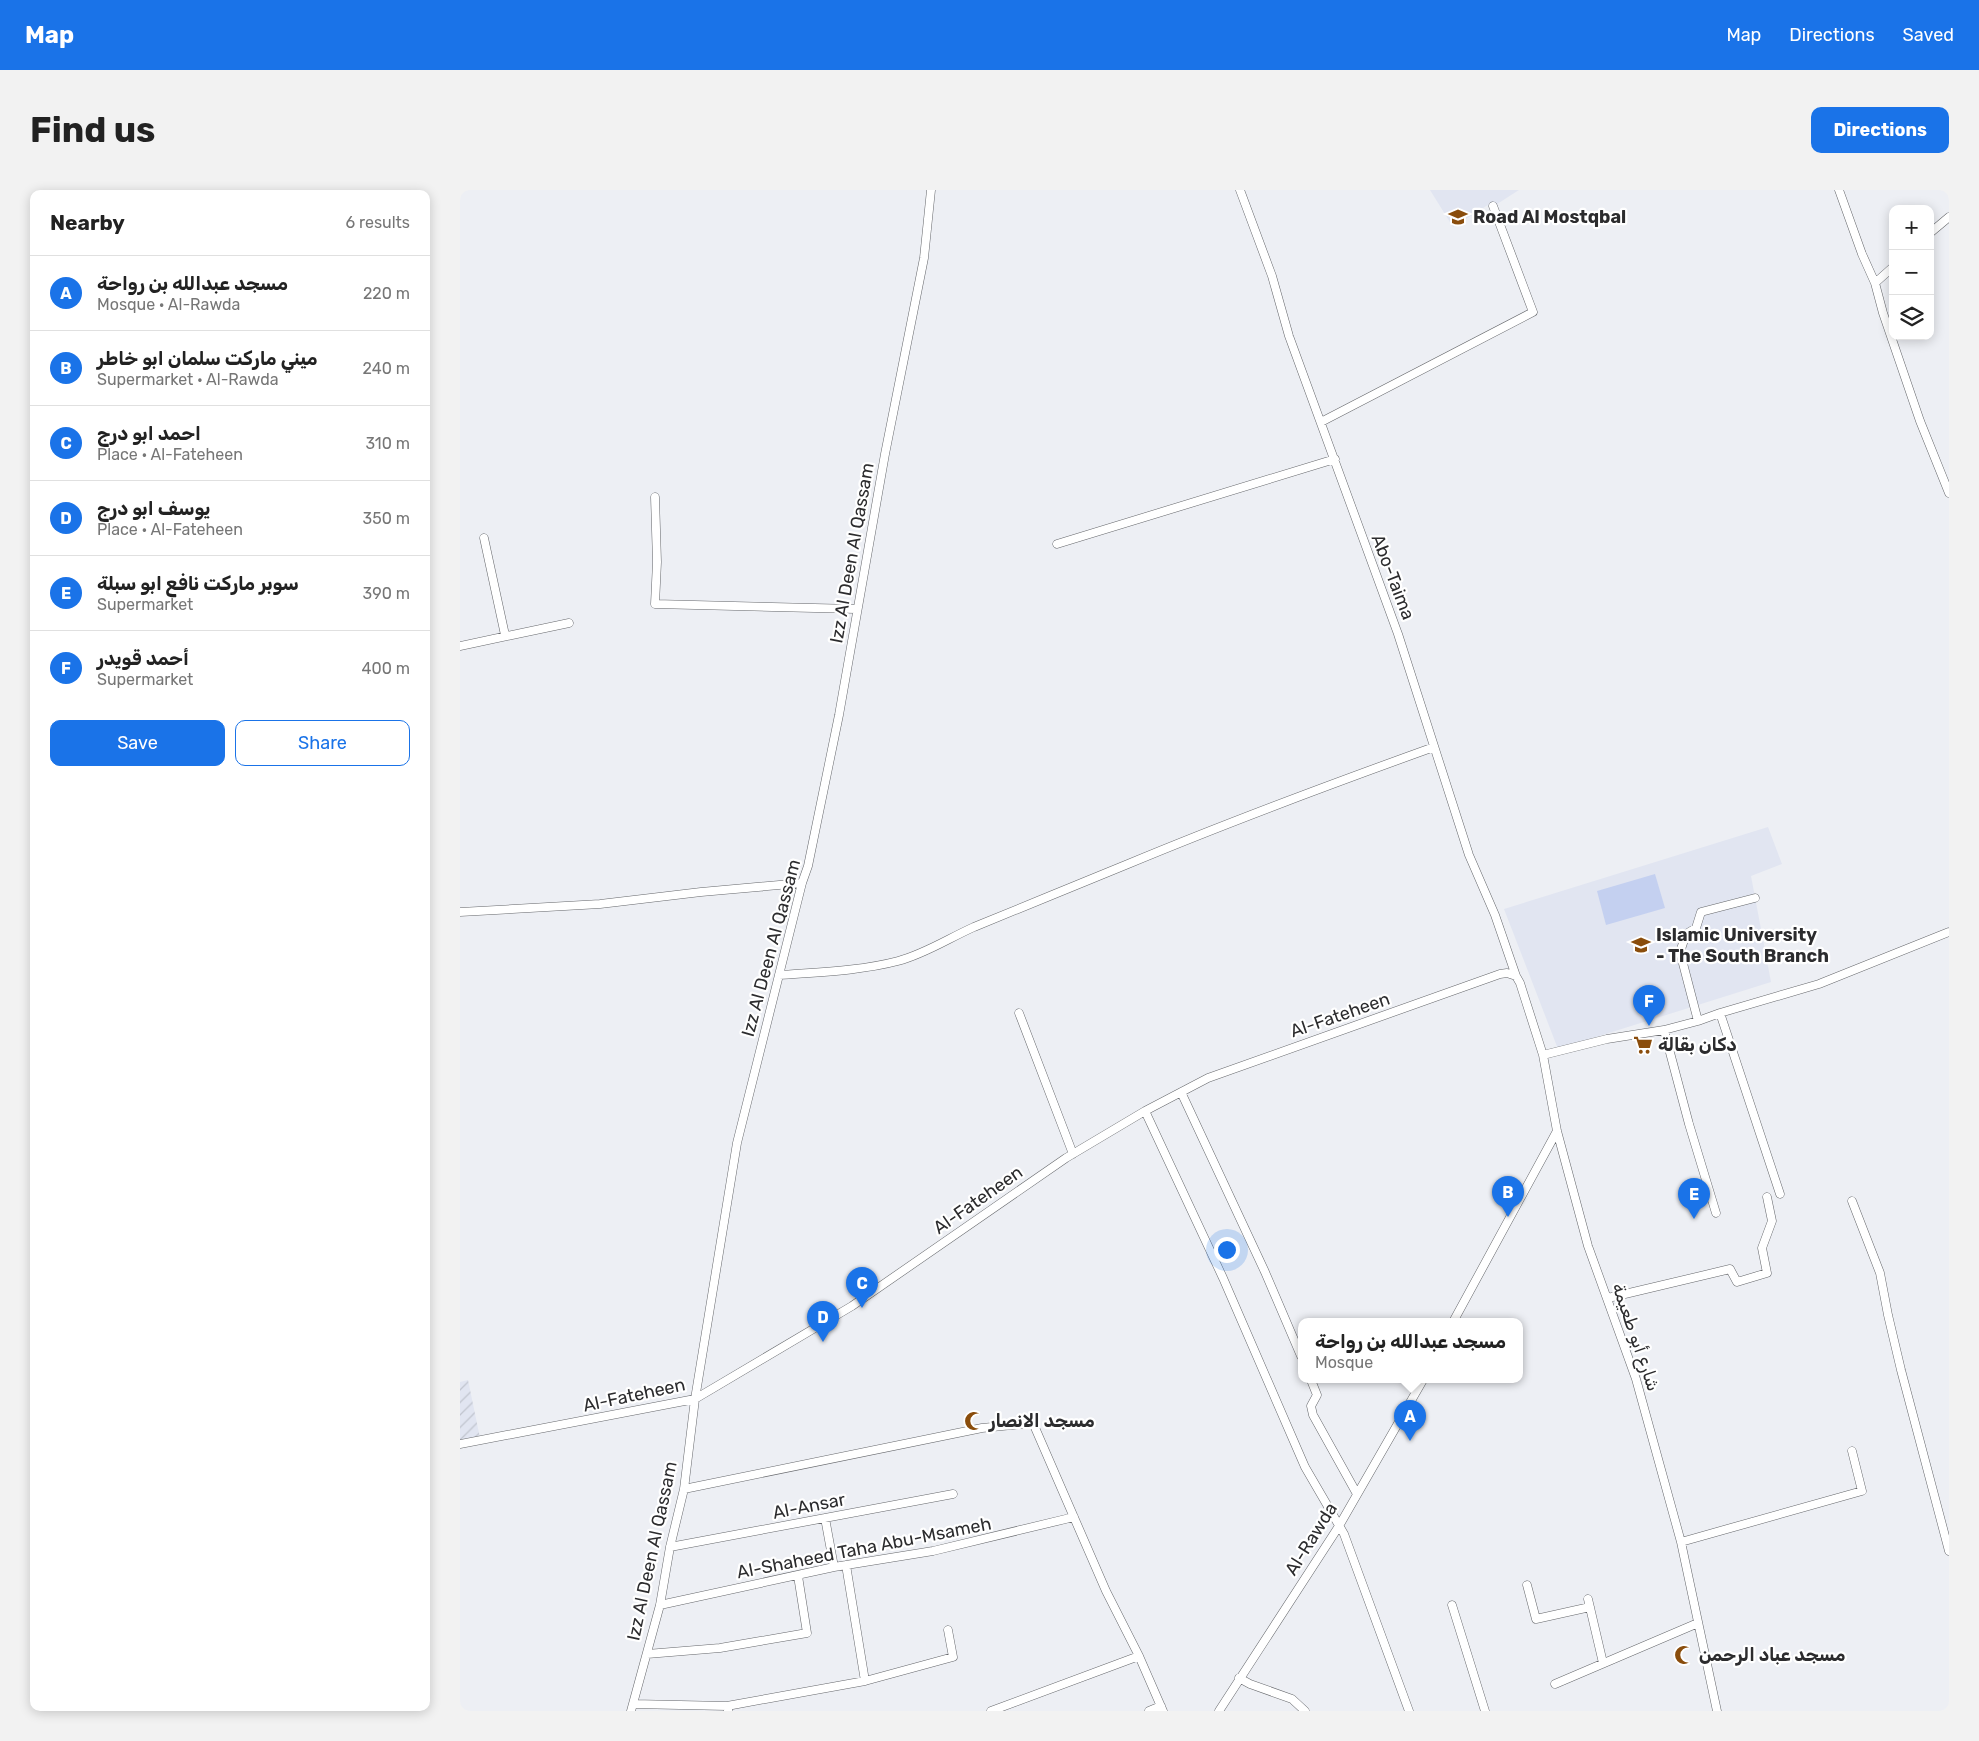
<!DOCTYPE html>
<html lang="en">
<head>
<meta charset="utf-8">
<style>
  body { margin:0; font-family:Rubik,"Noto Naskh Arabic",sans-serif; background:#f2f2f2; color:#222 }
  .controls { position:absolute; right:15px; top:15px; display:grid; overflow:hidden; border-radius:10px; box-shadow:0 2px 12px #0003 }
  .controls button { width:45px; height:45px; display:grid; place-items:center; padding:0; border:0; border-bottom:1px solid #e0e0e0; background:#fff; color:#222; font:25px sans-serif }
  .you { position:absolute; left:766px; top:1059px; width:18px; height:18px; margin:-12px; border:4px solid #fff; border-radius:50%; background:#1a73e8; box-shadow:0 0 0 8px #1a73e833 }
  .badge { display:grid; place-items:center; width:32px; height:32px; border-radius:50%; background:#1a73e8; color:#fff; font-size:16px; font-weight:700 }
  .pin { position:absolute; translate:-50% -41px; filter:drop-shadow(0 1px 2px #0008) }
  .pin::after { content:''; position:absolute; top:26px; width:18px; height:15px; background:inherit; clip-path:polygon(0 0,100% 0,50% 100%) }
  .popup { position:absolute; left:838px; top:1128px; width:225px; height:65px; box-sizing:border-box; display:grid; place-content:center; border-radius:10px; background:#fff; filter:drop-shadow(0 1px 4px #0005); font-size:16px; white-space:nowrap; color:#767676 }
  .popup b { font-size:19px; color:#222 }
  .popup::after { content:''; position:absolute; left:50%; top:100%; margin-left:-10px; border:10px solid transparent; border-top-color:#fff }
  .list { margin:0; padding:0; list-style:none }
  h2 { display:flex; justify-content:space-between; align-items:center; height:65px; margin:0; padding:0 20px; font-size:21px }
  h2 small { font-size:16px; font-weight:400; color:#767676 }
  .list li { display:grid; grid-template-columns:32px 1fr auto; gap:15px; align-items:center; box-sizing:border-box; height:75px; padding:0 20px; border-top:1px solid #e0e0e0 }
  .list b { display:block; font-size:19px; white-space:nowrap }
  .list p { margin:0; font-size:16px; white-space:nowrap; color:#767676 }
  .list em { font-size:16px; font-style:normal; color:#767676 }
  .actions { display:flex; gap:10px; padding:15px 20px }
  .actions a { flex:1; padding:11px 0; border:1px solid #1a73e8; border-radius:10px; text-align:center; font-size:18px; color:#1a73e8 }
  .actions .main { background:#1a73e8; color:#fff }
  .icon { flex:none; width:28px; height:28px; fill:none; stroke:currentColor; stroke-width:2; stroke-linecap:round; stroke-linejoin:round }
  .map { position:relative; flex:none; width:1489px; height:1521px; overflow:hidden; border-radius:10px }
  header { display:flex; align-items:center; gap:30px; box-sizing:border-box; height:70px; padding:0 25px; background:#1a73e8; color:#fff }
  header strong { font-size:24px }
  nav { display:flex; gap:28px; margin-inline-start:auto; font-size:18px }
  .intro { display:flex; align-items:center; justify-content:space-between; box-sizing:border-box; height:120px; padding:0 30px }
  h1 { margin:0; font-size:35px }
  .button { padding:12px 22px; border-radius:10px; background:#1a73e8; color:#fff; font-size:18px; font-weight:700 }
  main { display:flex; gap:30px; padding:0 30px }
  aside { flex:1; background:#fff; border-radius:10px; box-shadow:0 2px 12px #0003 }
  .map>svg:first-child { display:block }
</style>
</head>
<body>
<header>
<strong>Map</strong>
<nav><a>Map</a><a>Directions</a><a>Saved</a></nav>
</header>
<div class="intro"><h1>Find us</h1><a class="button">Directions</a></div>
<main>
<aside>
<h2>Nearby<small>6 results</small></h2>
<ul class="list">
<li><span class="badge">A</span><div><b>مسجد عبدالله بن رواحة</b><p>Mosque · Al-Rawda</p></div><em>220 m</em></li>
<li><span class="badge">B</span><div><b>ميني ماركت سلمان ابو خاطر</b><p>Supermarket · Al-Rawda</p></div><em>240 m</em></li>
<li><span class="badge">C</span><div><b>احمد ابو درج</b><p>Place · Al-Fateheen</p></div><em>310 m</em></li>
<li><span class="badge">D</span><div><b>يوسف ابو درج</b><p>Place · Al-Fateheen</p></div><em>350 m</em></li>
<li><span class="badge">E</span><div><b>سوبر ماركت نافع ابو سبلة</b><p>Supermarket</p></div><em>390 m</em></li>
<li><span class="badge">F</span><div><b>أحمد قويدر</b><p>Supermarket</p></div><em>400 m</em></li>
</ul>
<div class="actions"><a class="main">Save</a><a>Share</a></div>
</aside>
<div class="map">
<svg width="1489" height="1521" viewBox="0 0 1489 1521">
  <defs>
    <pattern id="industrial-furrows" width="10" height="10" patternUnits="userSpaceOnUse" patternTransform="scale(1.25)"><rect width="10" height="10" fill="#e1e5f1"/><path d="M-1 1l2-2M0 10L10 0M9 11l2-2" fill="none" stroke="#c1c5cf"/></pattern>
  </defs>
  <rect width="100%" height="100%" fill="#edeff4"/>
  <path fill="#e1e5f1" d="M970,0H1059L1034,16L1031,13L993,37Z
    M1308,637L1322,674L1291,686L1311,792L1098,859L1044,719Z"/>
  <path fill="url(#industrial-furrows)" d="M8,1190L20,1248L0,1252V1192Z"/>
  <path fill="#c4d0f0" d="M1195,684L1205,718L1146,735L1137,701Z"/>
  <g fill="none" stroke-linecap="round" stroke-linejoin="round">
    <g stroke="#65676b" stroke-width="9">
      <path id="minor" d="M780,0L812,86L829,146L938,444L1009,665L1035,725L1056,786L1060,793L1083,865L1097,941L1128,1056L1176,1189L1221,1352L1257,1521
        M1379,0L1402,64L1415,93L1423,123L1460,231L1489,303
        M1470,43L1489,27
        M1415,93L1433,77
        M861,232L1073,122L1033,16
        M195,307L197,372L195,414L396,419
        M24,348L45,445
        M597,354L875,269
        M0,456L109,433
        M0,722L140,714L241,702L342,693
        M319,785C358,782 400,781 438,771C465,764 489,748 514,737C565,716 617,695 668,674C769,632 871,594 974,557
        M559,823L613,964
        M1260,823L1320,1004
        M1238,831L1220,762L1226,744L1236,738L1241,722L1295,708
        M1204,840L1229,934L1256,1023
        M1083,865L1147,849L1204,840L1238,831L1260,823L1359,794L1489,742
        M721,902L805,1082L841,1166
        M685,921L763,1088L845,1277L884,1344L949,1521
        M1392,1011L1420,1083L1428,1125L1441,1180L1489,1361
        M1148,1108L1270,1079L1277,1092L1307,1083L1302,1058L1312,1031L1307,1007
        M993,1132L1097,941
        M851,1190L857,1205L851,1216L853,1225L897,1304
        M0,1254L235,1209L392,1116L606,968L685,921L748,888L1040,784L1047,783L1056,786
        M224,1299L522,1238L573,1233L646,1401L679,1466L703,1521
        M365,1328L374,1377
        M1221,1352L1402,1301L1392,1261
        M210,1357L493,1304
        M386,1375L405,1491
        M1067,1395L1076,1429L1130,1417
        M1128,1409L1143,1473
        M200,1415L374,1377L473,1361L614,1327
        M992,1415L1025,1521
        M187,1464L260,1458L347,1443L338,1386
        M779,1488L790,1494L832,1509L845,1521
        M1095,1494L1238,1433
        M173,1514L267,1516L268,1520
        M267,1516L405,1491L493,1467L488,1440
        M171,1521L200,1415L210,1357L224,1299L235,1209L277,953L342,693L348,676L379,525L425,264L464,68L471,0
        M531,1521L679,1466
        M689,1521L701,1516
        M759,1521L879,1336L963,1190"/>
    </g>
    <use href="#minor" stroke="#fff" stroke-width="8"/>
  </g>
  <defs>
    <g id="school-bare" transform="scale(1.5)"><path d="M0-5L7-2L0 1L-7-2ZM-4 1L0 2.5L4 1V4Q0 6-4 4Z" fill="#8a4d0c" stroke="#fff" stroke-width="2.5" paint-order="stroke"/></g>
    <g id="university-bare" transform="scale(1.5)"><path d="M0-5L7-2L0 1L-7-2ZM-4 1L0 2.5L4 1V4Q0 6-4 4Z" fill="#8a4d0c" stroke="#fff" stroke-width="2.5" paint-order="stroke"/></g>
    <g id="supermarket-bare" transform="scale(1.5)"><path d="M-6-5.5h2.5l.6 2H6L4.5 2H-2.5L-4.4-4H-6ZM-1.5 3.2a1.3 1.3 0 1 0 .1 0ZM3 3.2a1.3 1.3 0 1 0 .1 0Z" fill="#8a4d0c" stroke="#fff" stroke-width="2.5" paint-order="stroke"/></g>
    <g id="mosque-bare" transform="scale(1.5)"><path d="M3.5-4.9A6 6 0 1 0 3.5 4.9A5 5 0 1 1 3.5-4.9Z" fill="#8a4d0c" stroke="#fff" stroke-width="2.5" paint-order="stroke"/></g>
  </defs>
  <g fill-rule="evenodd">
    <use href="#school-bare" x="998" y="27"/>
    <use href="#university-bare" x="1181" y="755"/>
    <use href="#supermarket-bare" x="1183" y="855"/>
    <use href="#mosque-bare" x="514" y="1231"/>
    <use href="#mosque-bare" x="1224" y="1465"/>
  </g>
  <g text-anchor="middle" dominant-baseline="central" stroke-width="4.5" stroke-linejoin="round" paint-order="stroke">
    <g font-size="18" font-weight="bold" fill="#2c2c2e" stroke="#fff" text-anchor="start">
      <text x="1013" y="27">Road Al Mostqbal</text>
      <text x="1196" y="745">Islamic University<tspan x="1196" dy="21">- The South Branch</tspan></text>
      <text x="1198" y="855">دكان بقالة</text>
      <text x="529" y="1231">مسجد الانصار</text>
      <text x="1239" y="1465">مسجد عباد الرحمن</text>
    </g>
    <g font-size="18" fill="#2c2c2e" stroke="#fff">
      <text transform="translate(392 363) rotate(-80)">Izz Al Deen Al Qassam</text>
      <text transform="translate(933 387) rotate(69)">Abo-Taima</text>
      <text transform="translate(311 758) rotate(-75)">Izz Al Deen Al Qassam</text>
      <text transform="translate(880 825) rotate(-19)">Al-Fateheen</text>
      <text transform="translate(518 1010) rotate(-35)">Al-Fateheen</text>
      <text transform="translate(1176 1147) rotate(71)">شارع أبو طعيمة</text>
      <text transform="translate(174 1205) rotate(-12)">Al-Fateheen</text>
      <text transform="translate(349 1316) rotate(-11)">Al-Ansar</text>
      <text transform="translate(851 1349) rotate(-58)">Al-Rawda</text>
      <text transform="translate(404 1358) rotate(-11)">Al-Shaheed Taha Abu-Msameh</text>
      <text transform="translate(192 1361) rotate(-78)">Izz Al Deen Al Qassam</text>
    </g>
  </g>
</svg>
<div class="controls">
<button>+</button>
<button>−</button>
<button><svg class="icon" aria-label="layers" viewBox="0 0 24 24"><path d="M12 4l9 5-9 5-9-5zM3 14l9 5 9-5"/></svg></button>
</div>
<div class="you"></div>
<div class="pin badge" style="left:950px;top:1251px">A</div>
<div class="popup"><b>مسجد عبدالله بن رواحة</b>Mosque</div>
<div class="pin badge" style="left:1048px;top:1027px">B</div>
<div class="pin badge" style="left:402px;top:1118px">C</div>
<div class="pin badge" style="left:363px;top:1152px">D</div>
<div class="pin badge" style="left:1234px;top:1029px">E</div>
<div class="pin badge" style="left:1189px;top:836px">F</div>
</div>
</main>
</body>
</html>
